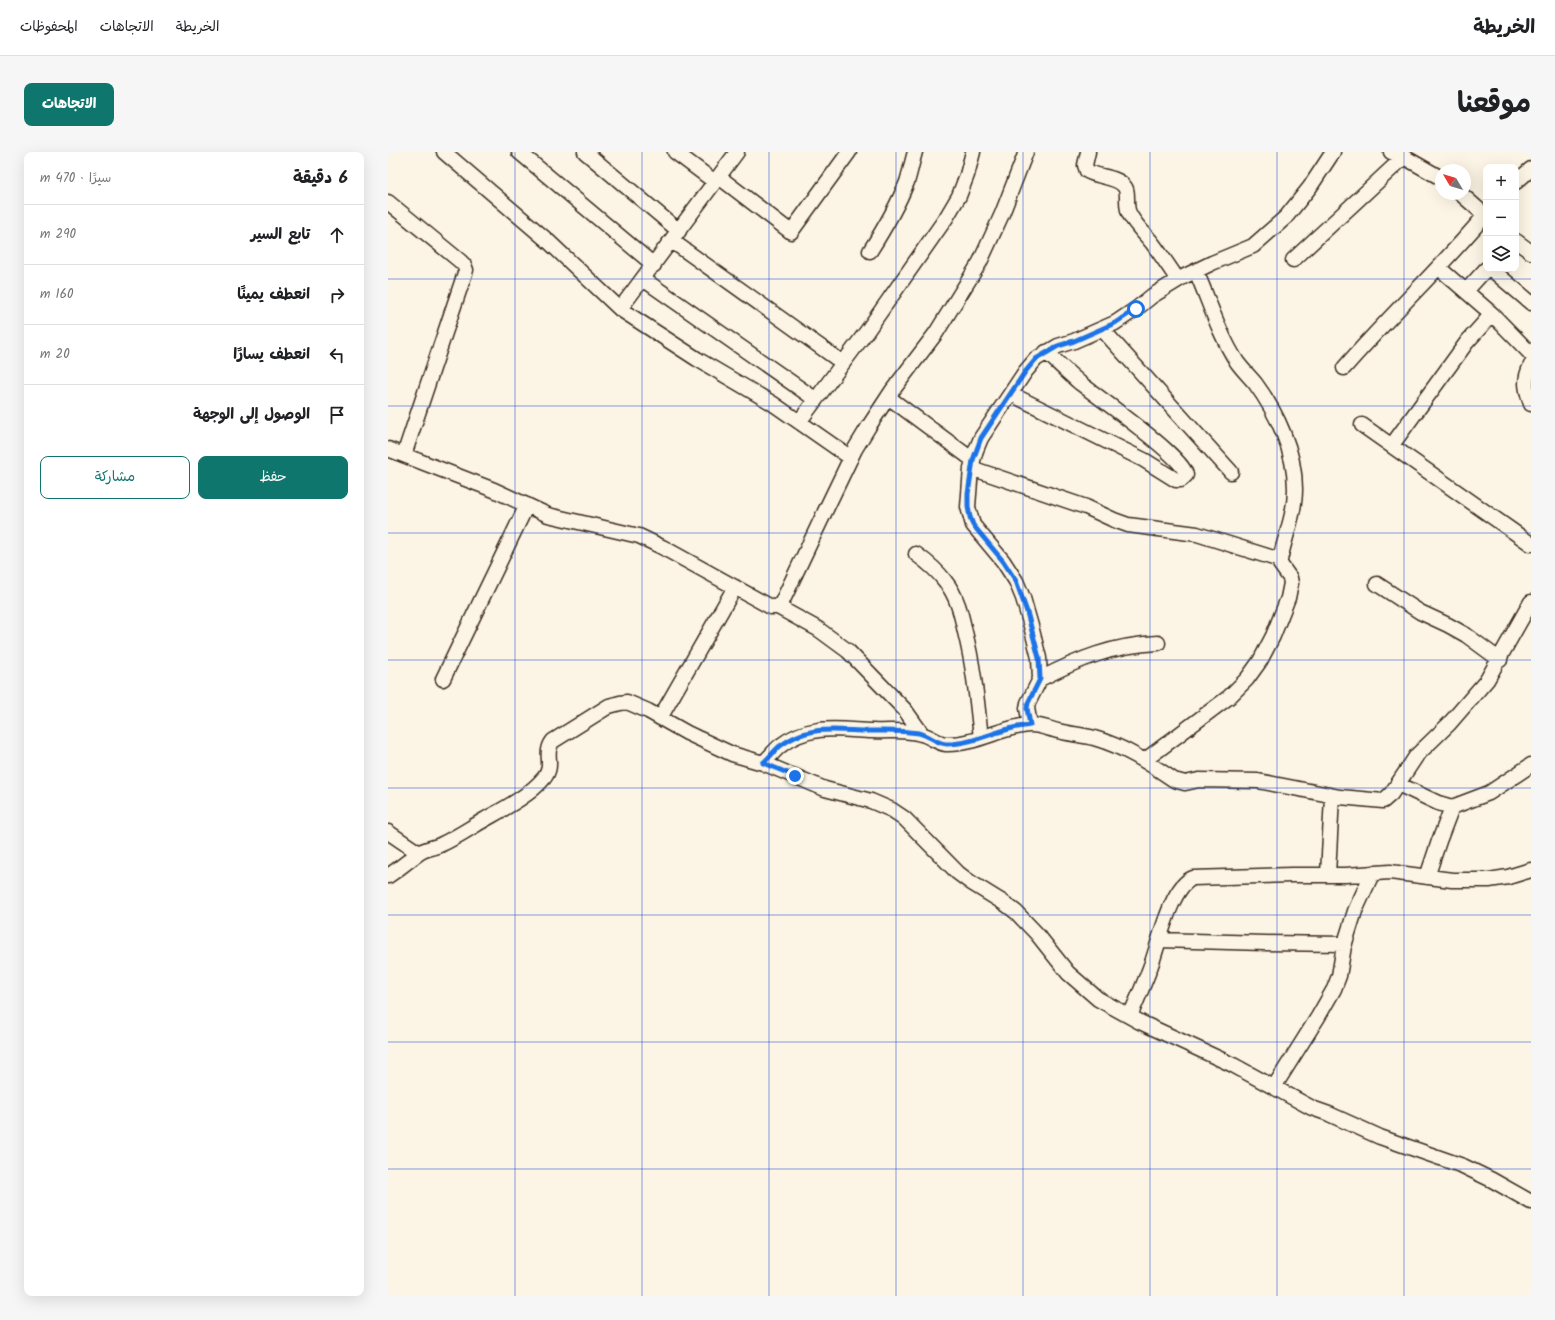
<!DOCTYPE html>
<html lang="ar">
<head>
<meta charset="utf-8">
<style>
  body { margin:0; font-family:Kalam,"Playpen Sans Arabic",sans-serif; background:#f6f6f6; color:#202124; direction:rtl }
  .controls { position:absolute; right:12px; top:12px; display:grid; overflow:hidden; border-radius:8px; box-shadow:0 4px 16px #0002 }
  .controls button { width:36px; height:36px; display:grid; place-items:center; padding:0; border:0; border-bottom:1px solid #e0e0e0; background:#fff; color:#202124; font:20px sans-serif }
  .compass { position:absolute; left:1047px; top:12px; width:36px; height:36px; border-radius:50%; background:#fff; box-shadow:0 4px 16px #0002; rotate:308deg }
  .stop { position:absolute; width:12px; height:12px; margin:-9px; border:3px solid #1a73e8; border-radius:50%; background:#fff }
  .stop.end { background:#1a73e8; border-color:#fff; box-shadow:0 1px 4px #0008 }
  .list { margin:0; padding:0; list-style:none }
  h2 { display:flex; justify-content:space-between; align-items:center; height:52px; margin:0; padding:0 16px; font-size:17px }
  h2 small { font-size:13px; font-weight:400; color:#757577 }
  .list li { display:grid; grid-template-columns:26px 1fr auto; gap:12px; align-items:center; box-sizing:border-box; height:60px; padding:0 16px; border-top:1px solid #e0e0e0 }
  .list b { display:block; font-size:15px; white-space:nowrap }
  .list em { font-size:13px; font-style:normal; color:#757577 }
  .actions { display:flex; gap:8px; padding:12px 16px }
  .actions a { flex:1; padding:9px 0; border:1px solid #0f766e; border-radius:8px; text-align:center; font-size:14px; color:#0f766e }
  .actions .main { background:#0f766e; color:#fff }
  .icon { flex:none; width:22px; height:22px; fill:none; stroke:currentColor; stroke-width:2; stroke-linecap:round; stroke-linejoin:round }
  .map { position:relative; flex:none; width:1143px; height:1144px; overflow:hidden; direction:ltr; border-radius:8px }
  header { display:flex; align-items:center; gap:24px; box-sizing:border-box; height:56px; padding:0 20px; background:#fff; border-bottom:1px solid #e0e0e0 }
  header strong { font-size:19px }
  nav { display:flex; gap:22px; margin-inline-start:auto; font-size:14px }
  .intro { display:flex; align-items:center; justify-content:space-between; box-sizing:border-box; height:96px; padding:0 24px }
  h1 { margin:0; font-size:28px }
  .button { padding:10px 18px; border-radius:8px; background:#0f766e; color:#fff; font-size:14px; font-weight:700 }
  main { display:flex; gap:24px; padding:0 24px }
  aside { flex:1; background:#fff; border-radius:8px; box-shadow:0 4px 16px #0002 }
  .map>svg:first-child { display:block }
</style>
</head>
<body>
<header>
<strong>الخريطة</strong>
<nav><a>الخريطة</a><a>الاتجاهات</a><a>المحفوظات</a></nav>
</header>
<div class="intro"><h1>موقعنا</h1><a class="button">الاتجاهات</a></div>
<main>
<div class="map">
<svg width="1143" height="1144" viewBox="0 0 1143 1144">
  <rect width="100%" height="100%" fill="#fcf5e5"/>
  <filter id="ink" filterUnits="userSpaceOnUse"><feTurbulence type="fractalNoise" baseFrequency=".025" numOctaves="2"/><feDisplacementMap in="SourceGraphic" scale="8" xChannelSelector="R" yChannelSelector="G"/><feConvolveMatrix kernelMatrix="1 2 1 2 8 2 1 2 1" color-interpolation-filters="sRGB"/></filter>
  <g filter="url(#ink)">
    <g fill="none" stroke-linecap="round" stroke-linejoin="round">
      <g stroke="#3b2a1e" stroke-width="17">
        <path id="minor" d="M56,0L160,89L232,157L309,207L384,251L463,306
          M131,0L266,113
          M197,0L291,79
          M287,0L327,30
          M700,0L697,13L699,19C709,25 730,25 736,34C742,40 736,54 742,63C748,74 758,83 765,92C774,104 782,116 790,128
          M1003,0L1016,5L1053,26
          M331,25L403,80L461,0
          M1128,30L1143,17
          M1073,42L1098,64
          M0,50L72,109L76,113L78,118L16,303
          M284,89L455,211
          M1128,89L1143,100
          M482,99C496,77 509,55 519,30C522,21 524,10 527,0
          M905,108L1016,5
          M1051,116L1104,162L1143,202
          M1103,117L1143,151
          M255,127L427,247
          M1078,139L1098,117
          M232,157L349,0
          M714,177L843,320
          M1143,213C1135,229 1138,237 1143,252
          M956,216C1002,163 1053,116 1098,62
          M623,242L756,308L788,328H793L798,323C797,306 710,245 692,231C680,221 669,210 658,200
          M500,245L585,308
          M411,270L479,179L558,66L571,44L579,23L585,0
          M974,273L1143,392
          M1004,293L1079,190L1104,162
          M0,297L106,338L160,363L251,384L274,395L383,455H390L394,450L441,351L467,297L481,274L504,239L548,181L592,110L614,62L638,0
          M583,316L698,355L726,368L740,373L809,382L892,408
          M528,402C539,410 549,418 557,429C569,444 573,461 577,480C586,515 589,550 593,586
          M989,432L1032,460L1060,473L1078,483L1112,508
          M390,455L430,477L460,499L517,558L534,582
          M55,527L139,353
          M652,527C691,507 725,493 770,491
          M272,566L347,435
          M642,573L639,556L640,551L652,527L651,506L643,474L635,446L628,429L615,409L585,373L580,355L583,316L588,298L593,286L637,220L648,207L670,194L686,189L727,171L748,157L764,144L795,125L824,111L865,94L898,65L922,35L945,0
          M757,608L841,545L859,527L872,509L885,484L900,446L903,431L902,426L892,412V408C897,384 907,362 907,337C907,299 889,261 867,231C861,224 854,217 849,210C831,182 821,149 808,119
          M375,611C381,606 386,599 392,594C421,571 452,578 485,579C501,580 518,577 533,582C542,584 549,591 558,592C587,593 613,575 641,573C650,572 661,577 670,579C682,582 694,583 706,586C735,594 761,611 786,628L797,631L811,628L870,629L952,645L995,649L1003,642L1029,603L1061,572L1099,528L1143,450
          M1010,632L1050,651L1064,655L1051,689L1039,725
          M1064,655L1101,641L1143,613
          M0,680L31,701
          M940,723L944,644
          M0,724C11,717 21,708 31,701C38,696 47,696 54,692C69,685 82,676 96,668C117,656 141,644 156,626C167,613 155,602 165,589L221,554L232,551L239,550L260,559L299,581L344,602L375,611L437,637L483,649L504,658L516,666L570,721L582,730L616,751L628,760L649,782L680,821L710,847L752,870L845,913L924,956L941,962L992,985L1075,1014L1104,1028L1143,1050
          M771,788L876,791L957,792
          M742,864C749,848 756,832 762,816C771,793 782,735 805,726L904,723H958L1002,720L1064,728H1101L1120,725L1143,718
          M886,935L930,865L946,837L951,824L956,794L967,759L984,722"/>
      </g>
      <use href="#minor" stroke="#fcf5e5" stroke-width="14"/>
    </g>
  </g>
  <g fill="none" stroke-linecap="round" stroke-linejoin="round" filter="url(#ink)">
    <path stroke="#1a73e8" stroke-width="5" d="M407,624L375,611C381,606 386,599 392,594C420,573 445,578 477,579C495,579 513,578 531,581C541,583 549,592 559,592C581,592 601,582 621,577C628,575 635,574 642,573L639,556L640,551L652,527L651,506L639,460L628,429L615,409L585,373L582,365L580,355V342L585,308L593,286L637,220L648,207L670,194L686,189L727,171L748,157"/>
  </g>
  <path fill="none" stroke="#1d4ed8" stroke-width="1" stroke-opacity="0.55" d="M127,0V1144M254,0V1144M381,0V1144M508,0V1144M635,0V1144M762,0V1144M889,0V1144M1016,0V1144M0,127H1143M0,254H1143M0,381H1143M0,508H1143M0,636H1143M0,763H1143M0,890H1143M0,1017H1143"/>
</svg>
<div class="controls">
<button>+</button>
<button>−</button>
<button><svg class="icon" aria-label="layers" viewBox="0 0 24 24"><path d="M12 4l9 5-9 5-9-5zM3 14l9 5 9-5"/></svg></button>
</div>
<svg class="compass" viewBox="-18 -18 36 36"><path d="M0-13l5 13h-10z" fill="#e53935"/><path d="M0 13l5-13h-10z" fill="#757577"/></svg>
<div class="stop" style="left:748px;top:157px"></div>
<div class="stop end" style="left:407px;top:624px"></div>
</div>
<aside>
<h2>6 دقيقة<small>سيرًا · 470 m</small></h2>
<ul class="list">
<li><svg class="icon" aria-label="ahead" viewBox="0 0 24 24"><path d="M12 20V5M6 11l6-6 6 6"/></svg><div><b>تابع السير</b></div><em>290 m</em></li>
<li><svg class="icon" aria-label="right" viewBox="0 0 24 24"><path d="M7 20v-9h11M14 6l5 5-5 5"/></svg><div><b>انعطف يمينًا</b></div><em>160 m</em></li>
<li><svg class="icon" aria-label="left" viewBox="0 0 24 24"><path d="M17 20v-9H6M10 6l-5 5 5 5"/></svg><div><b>انعطف يسارًا</b></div><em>20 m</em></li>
<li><svg class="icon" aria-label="arrive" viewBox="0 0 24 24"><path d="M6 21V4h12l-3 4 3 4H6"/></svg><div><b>الوصول إلى الوجهة</b></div></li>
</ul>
<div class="actions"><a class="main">حفظ</a><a>مشاركة</a></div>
</aside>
</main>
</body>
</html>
